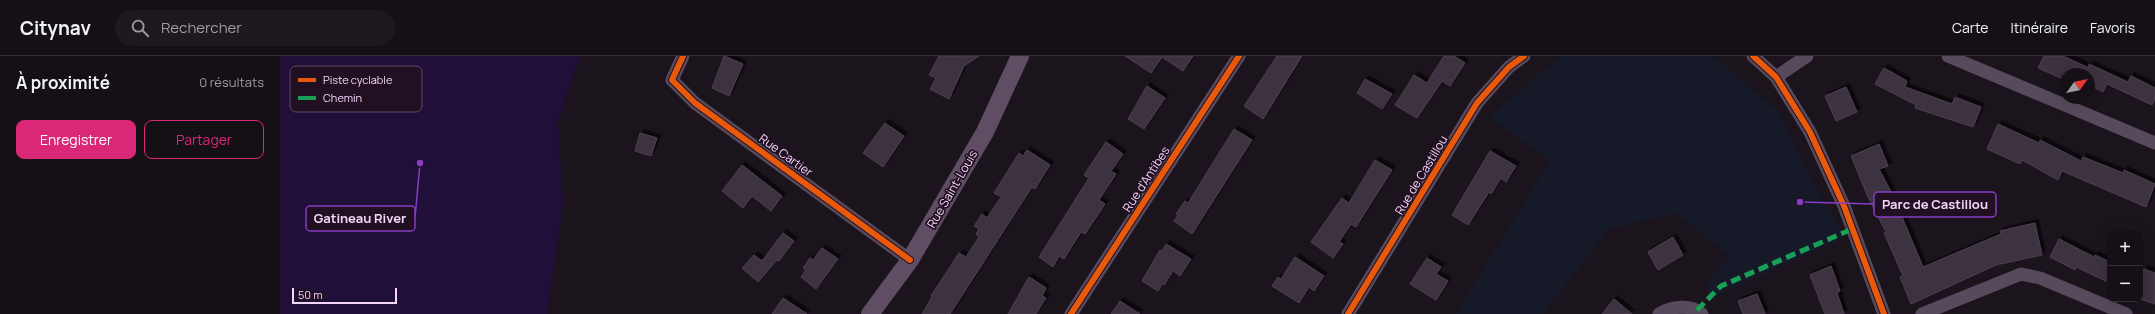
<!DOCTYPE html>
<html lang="fr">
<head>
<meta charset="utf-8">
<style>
  body { margin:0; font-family:Manrope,sans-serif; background:#1e181f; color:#f1f3f6 }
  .controls { position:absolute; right:12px; bottom:12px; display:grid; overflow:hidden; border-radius:8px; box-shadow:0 4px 16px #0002 }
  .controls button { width:36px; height:36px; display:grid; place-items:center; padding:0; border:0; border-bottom:1px solid #342f35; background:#150f16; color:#f1f3f6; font:20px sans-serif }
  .compass { position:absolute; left:1779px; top:12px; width:36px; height:36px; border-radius:50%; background:#150f16; box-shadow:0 4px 16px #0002; rotate:57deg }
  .scale { position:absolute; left:12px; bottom:10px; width:105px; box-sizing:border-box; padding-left:4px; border:2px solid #f5d4fa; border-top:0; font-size:11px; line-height:14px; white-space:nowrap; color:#f5d4fa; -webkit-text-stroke:3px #201021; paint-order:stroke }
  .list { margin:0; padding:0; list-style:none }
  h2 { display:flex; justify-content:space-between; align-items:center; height:52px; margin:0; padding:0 16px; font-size:17px }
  h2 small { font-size:13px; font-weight:400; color:#9d9ca1 }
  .actions { display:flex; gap:8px; padding:12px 16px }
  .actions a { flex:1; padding:9px 0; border:1px solid #db2777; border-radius:8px; text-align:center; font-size:14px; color:#db2777 }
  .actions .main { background:#db2777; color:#fff }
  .icon { flex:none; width:22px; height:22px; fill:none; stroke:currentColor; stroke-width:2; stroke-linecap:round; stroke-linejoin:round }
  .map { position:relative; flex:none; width:1875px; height:258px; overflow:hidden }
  header { display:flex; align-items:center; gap:24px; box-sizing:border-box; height:56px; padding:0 20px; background:#150f16; border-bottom:1px solid #342f35 }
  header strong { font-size:19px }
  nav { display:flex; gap:22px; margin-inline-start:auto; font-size:14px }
  .search { width:280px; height:36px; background:#1e181f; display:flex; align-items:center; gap:10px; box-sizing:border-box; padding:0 14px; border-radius:22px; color:#9d9ca1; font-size:15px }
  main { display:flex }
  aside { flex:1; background:#150f16 }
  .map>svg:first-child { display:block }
</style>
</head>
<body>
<header>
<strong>Citynav</strong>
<div class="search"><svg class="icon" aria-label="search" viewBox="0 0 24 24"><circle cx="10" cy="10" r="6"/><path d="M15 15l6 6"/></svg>Rechercher</div>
<nav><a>Carte</a><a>Itinéraire</a><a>Favoris</a></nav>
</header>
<main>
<aside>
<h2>À proximité<small>0 résultats</small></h2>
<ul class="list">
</ul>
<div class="actions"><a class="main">Enregistrer</a><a>Partager</a></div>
</aside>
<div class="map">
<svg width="1875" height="258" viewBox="0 0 1875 258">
  <defs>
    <filter id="shadow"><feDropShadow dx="3.5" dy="-3.5" stdDeviation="0" flood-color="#0009"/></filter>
  </defs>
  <rect width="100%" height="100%" fill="#1c141d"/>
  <path fill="#151928" d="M1281,0H1433L1500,57L1525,111L1565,181L1428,244L1426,227L1449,200L1395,157L1329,173L1263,258H1176L1270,104L1208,61Z"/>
  <path fill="#200f38" d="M0,0H300L278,65L283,149L267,258H0Z"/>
  <path fill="#3d323f" stroke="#4e3f50" filter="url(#shadow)" d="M444,0L463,8L449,40L432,32Z
    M659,0H699L684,10L669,43L650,33L656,22L649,19Z
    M845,0H913L903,15L882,1L871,17Z
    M997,0H1022L983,63L964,50Z
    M1164,0H1174L1185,7L1170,30L1162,25L1137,62L1115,49L1134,19L1147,27Z
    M1764,0H1783L1809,12V8L1848,26L1851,20L1875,32V43L1872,49L1827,28L1823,36L1809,29V18H1785V24L1758,12Z
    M1604,12L1627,25L1625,31L1672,48L1675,41L1701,51L1693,71L1635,52L1636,49L1595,28Z
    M1085,23L1112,38L1102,53L1077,37Z
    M867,30L885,42L864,73L848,63Z
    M1566,31L1577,56L1556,65L1545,40Z
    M605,67L624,80L603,111L583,97Z
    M1718,68L1759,87L1760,84L1801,105L1803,101L1843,117L1844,114L1875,128L1866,151L1782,115L1778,124L1742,104L1740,108L1707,93Z
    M954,73L972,84L912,178L894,165L898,159L896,158L905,145L908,147Z
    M360,77L377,82L371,100L355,95Z
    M826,86L843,98L831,115L836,118L819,144L825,148L805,178L801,176L784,203L779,200L773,211L759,201L809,122L804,119Z
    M1599,88L1608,110L1599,113L1620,153L1619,154L1643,211L1721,178L1720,175L1755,167L1762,199L1716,209L1631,248L1620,221L1623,220L1604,177L1606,176L1588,141L1571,100Z
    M747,94L770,109L755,133L752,131L670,258H642L652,241L651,240L679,197L686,201L699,181L696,178L699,173L694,170L702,158L707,162L721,141L714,137L739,97L743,100Z
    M1210,95L1236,110L1226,126L1221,122L1211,138L1209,136L1188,169L1172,159Z
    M1095,104L1112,114L1076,171L1071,168L1059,186L1063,188L1053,202L1031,186L1062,142L1069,147Z
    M462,109L502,140L491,155L472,140L463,152L442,135Z
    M503,177L514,185L499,205L497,204L478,226L462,212L474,199L482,205Z
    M1393,181L1403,199L1378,214L1368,196Z
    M1779,183L1814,201L1815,199L1830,206V227L1796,211L1795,214L1770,201Z
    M886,188L911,203L900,220L893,215L884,229L882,228L878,235L862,225L880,194L882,195Z
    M542,192L558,203L536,233L521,221L526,214L523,212L530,202L533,204Z
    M1015,201L1044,220L1034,235L1029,231L1019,247L992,230L998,221L1001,223Z
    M1147,202L1161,211L1156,218L1168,225L1156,244L1130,228Z
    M1551,210L1560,235L1557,237L1564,258H1545L1530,219Z
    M1864,213L1875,217V248L1860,243V224Z
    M749,221L766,232L762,240L766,242L756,258H728Z
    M1477,238L1485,258H1463L1458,245Z
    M503,242L527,258H492Z
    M1334,243L1352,258H1322Z
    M840,245L860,258H831Z"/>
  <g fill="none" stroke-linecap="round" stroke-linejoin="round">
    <path stroke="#584a5d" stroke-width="13" d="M403,0L392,24L415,47L630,204
      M1473,0L1496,21L1530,76L1564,150L1604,258
      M1668,0L1875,87
      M1496,21L1527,0
      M791,258L959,0
      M1068,258L1197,47L1229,11L1244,0
      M1379,258C1391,250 1411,248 1422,258
      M1642,258L1741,218L1760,222L1846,258"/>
    <path stroke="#5e4d63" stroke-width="18" d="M590,258L630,204L705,76L740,0"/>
    <path stroke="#1a9f57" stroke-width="5" stroke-dasharray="10 5" stroke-linecap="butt" d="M1417,254L1441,230L1572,173"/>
    <g stroke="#201021" stroke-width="8">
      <path id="cycleway" d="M403,0L392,24L415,47L630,204
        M1473,0L1496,21L1530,76L1564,150L1604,258
        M791,258L959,0
        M1068,258L1197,47L1229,11L1244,0"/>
    </g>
    <use href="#cycleway" stroke="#e8590c" stroke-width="6"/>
  </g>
  <g text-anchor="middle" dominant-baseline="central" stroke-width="3.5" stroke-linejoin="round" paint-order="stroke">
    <g font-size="12" fill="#f5d4fa" stroke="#201021">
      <text transform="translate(506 99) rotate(36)">Rue Cartier</text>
      <text transform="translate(1141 119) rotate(-59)">Rue de Castillou</text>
      <text transform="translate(866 123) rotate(-57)">Rue d'Antibes</text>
      <text transform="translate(672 133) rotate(-60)">Rue Saint-Louis</text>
    </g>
  </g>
  <rect x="10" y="10" width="132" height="46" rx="6" fill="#201021" stroke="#604b62" stroke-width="1"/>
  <rect x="18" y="22" width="18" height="4" fill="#e8590c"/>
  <rect x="18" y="40" width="18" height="4" fill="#1a9f57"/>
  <g font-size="11" fill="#f5d4fa">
    <text x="43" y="28">Piste cyclable</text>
    <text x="43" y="46">Chemin</text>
  </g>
  <path fill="none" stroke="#873dc5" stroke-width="1.5" d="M1520 146L1594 148M140 107L135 162"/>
  <g fill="#873dc5" stroke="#201021" stroke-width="1.5">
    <circle cx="1520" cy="146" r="4"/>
    <circle cx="140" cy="107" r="4"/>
  </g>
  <g fill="#201021" stroke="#873dc5" stroke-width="1.5">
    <rect x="1594" y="136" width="122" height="25" rx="4"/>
    <rect x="26" y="150" width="109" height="25" rx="4"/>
  </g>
  <g font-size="13" text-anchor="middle" font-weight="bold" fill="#f5d4fa">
    <text x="1655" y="153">Parc de Castillou</text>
    <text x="80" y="167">Gatineau River</text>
  </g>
</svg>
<div class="controls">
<button>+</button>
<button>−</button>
</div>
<svg class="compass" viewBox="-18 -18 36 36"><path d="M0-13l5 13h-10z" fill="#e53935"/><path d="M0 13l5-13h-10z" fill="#9d9ca1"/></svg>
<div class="scale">50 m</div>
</div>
</main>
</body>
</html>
